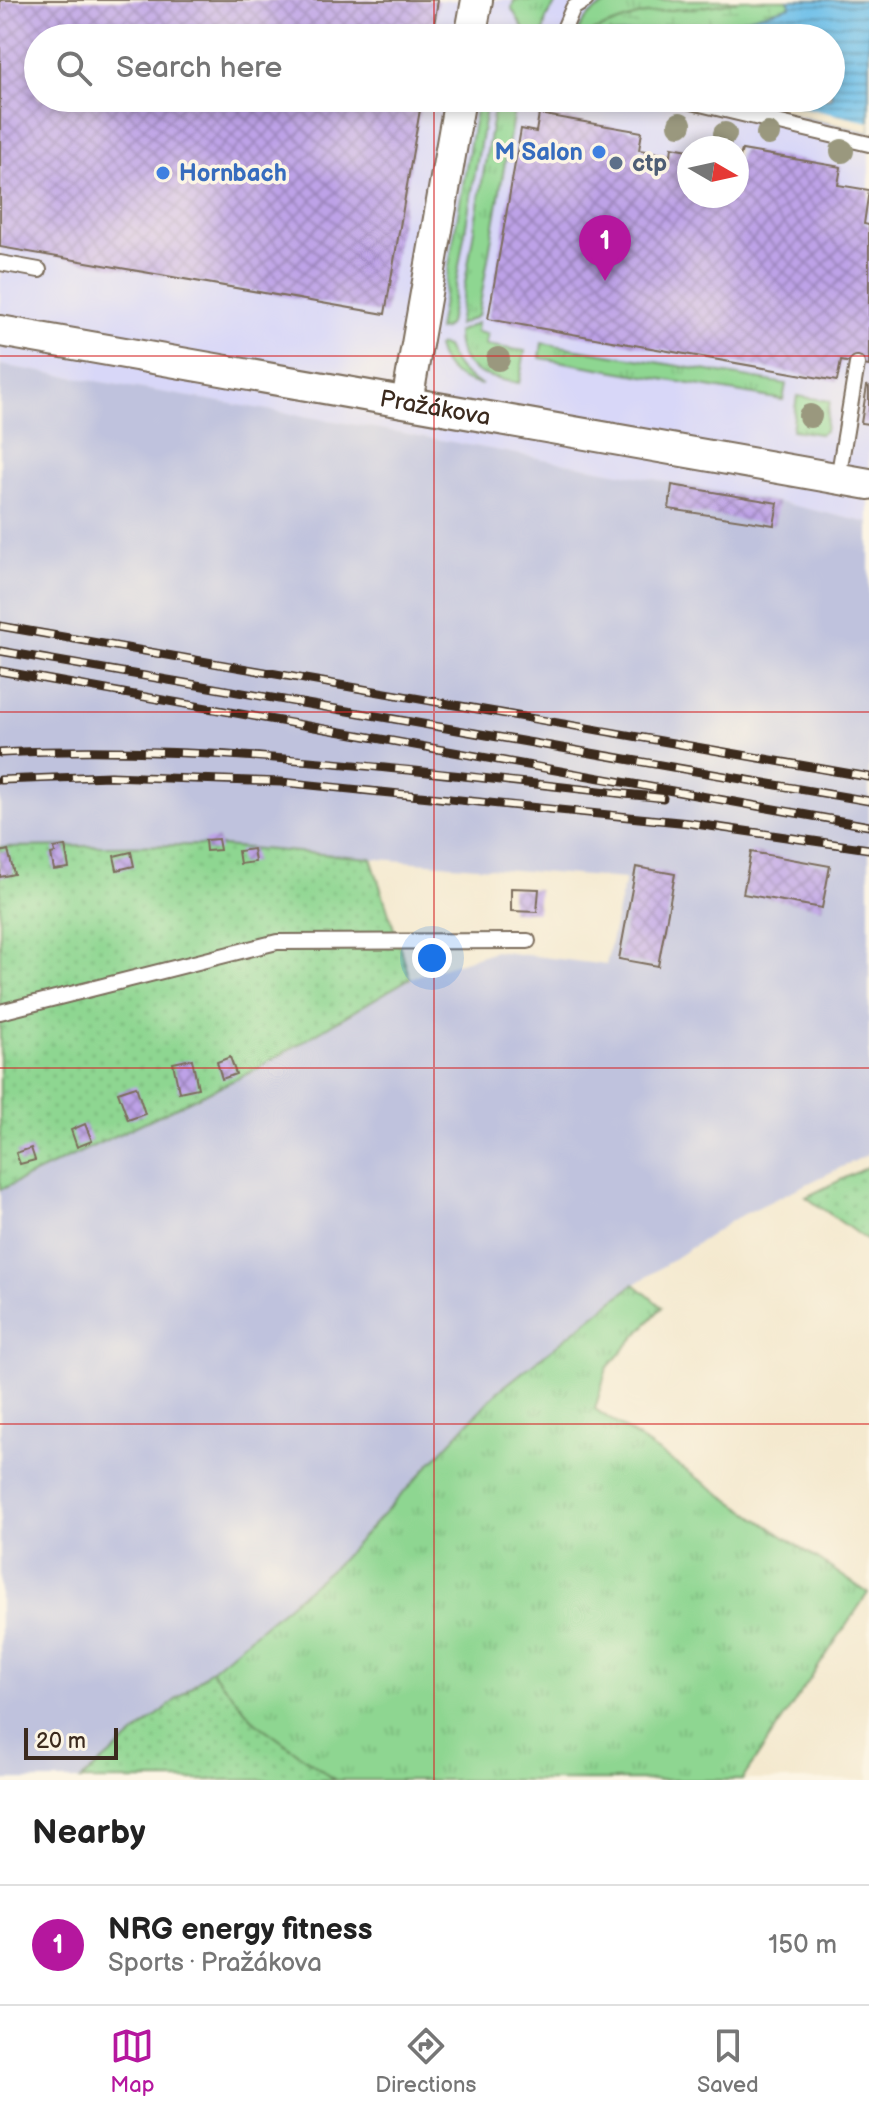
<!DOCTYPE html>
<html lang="en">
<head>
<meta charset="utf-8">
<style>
  body { margin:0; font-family:"Balsamiq Sans",sans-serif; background:#f2f2f2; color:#222 }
  .compass { position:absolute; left:677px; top:136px; width:72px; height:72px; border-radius:50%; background:#fff; box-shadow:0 4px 12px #0003; rotate:99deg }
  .scale { position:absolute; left:24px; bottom:20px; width:94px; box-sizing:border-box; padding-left:8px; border:4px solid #3b2a1e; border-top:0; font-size:22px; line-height:28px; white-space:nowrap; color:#3b2a1e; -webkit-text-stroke:6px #fcf5e5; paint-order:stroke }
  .you { position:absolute; left:432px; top:958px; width:28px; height:28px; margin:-20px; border:6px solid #fff; border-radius:50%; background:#1a73e8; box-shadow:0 0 0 12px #1a73e833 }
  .badge { display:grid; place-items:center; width:52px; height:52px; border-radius:50%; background:#b5179e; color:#fff; font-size:26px; font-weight:700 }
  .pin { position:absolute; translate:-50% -66px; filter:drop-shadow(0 2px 4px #0008) }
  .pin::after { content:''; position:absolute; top:42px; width:28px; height:24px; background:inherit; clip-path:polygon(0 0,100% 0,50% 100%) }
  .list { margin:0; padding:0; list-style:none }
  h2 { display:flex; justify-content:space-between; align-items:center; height:104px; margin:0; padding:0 32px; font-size:34px }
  h2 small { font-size:26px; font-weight:400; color:#767676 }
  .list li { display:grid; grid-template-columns:52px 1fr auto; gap:24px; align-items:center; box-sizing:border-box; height:120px; padding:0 32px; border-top:2px solid #e0e0e0 }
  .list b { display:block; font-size:30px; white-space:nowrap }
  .list p { margin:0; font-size:26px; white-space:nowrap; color:#767676 }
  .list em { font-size:26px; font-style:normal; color:#767676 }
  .icon { flex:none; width:44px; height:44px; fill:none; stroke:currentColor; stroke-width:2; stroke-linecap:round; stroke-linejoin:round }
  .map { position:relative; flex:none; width:869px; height:1780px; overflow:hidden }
  .search { position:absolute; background:#fff; box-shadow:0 4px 12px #0003; left:24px; right:24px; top:24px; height:88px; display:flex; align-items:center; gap:20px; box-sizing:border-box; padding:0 28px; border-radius:44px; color:#767676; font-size:30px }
  .sheet { height:224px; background:#fff }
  nav { display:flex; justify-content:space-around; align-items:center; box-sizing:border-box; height:112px; border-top:2px solid #e0e0e0; background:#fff; font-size:22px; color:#767676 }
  nav a { display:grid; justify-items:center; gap:4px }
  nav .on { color:#b5179e }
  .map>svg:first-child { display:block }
</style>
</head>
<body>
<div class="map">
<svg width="869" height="1780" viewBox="0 0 869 1780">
  <defs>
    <pattern id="grass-tufts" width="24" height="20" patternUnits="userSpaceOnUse" patternTransform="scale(2)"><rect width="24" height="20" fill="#8ed691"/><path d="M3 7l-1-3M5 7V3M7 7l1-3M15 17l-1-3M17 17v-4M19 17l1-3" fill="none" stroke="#7bb87d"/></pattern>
    <pattern id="wetland-marsh" width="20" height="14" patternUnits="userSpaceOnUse" patternTransform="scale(2)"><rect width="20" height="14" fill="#8ed691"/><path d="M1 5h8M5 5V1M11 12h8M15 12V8" fill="none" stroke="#7bb87d"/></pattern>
    <pattern id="park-dots" width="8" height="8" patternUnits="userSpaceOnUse" patternTransform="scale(2)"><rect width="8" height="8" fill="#8ed691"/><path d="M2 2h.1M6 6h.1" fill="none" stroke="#7bb87d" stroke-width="1.8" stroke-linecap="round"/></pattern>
    <pattern id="water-rules" width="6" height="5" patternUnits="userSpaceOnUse" patternTransform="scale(2)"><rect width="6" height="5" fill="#6dbfe9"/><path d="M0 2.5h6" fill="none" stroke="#5b9bbc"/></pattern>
    <pattern id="building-cross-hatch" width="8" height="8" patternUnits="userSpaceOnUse" patternTransform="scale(2)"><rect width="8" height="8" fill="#bda2e7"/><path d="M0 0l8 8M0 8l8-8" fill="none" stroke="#9b84bb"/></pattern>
  </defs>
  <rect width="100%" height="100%" fill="#fcf5e5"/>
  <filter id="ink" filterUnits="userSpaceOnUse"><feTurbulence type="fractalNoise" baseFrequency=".0125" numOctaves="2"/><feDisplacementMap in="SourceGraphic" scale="16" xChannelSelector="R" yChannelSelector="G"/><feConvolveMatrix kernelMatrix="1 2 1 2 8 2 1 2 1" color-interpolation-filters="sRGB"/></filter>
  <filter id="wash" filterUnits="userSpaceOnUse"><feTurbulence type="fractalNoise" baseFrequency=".006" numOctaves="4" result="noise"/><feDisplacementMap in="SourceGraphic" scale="32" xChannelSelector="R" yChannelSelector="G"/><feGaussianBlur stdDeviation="1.8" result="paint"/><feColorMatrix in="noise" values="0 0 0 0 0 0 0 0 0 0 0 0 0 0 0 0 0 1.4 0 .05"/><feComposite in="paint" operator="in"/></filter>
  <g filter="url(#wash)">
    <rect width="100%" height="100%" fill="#f4e9cf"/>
    <path fill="#d8d7f8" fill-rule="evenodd" d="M0,0H869V523L778,502L375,428L0,365ZM38,38H831V98H38ZM689,148H737V196H689Z"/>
    <path fill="#bfc2dd" d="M0,365L375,428L778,502L869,523V1154L736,1218L634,1285L497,1393L338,1563L81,1780H0V1190L251,1072L410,978L495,951L606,965L625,879L209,845L0,847Z"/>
    <path fill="url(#grass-tufts)" stroke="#648058" stroke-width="2" d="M514,0H558L546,19L542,38H529L512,9Z
      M622,0H740C709,9 674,7 641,15C619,21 598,30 576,38C581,15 600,5 622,0Z
      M478,98H488L449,324L444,329L438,330Z
      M496,98H509L515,105L478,316L458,325Z
      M477,323L476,332L487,334L485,345L525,351L519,383C486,378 457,372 457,332Z
      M542,343L786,384L783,400L540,358Z
      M440,345L446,347C455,366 462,376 482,385C459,381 443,371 437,347Z
      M797,396L830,401L825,431L820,434L792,430Z
      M634,1284L662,1307L607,1368L595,1409L868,1593L742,1780H335L255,1722L211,1670L338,1563L496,1393Z"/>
    <path fill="url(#wetland-marsh)" stroke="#648058" stroke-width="2" d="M740,0H788L791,6L702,31L612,34L576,38C598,30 619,21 641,15C674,7 709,9 740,0Z"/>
    <path fill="url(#park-dots)" stroke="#648058" stroke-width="2" d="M209,845L371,858L410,978L251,1072L0,1190V847Z
      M869,1166V1242L806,1197Z
      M211,1670L255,1722L335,1780H81Z"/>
    <path fill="url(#water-rules)" stroke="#547484" stroke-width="2" d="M788,0H869V132L722,98H831V38H593L694,24L702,31L791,6Z"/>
    <path fill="#f4e9cf" d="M722,98H761L869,122V132Z"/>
    <g id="blocks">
      <path fill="url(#building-cross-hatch)" d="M0,0H438L432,38H38V98H422L385,314L0,247Z
        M539,114L642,132L639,150L671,155L672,147L689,150V196H737V167L742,150L841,167L838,185L869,190L864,224L869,225V366L841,361L837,381L488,319L521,129L536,132Z
        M867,386L869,387V424L861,423Z
        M672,485L778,503L774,525L669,509Z
        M218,839L220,850L206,851L205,840Z
        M65,846L69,868L54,870L51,854L55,853L54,848Z
        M253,849L255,862L240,864L238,851Z
        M8,850L14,874L0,877V852Z
        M131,852L134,866L117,870L114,856Z
        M751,852L830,866L822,908L743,894Z
        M636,867L675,874L658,966L619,959Z
        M511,888L539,889L537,912L511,911Z
        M230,1057L236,1074L222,1079L217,1062Z
        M192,1059L198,1088L179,1092L173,1063Z
        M136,1086L145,1114L128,1120L118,1092Z
        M85,1124L92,1141L77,1147L71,1130Z
        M31,1148L35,1160L20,1164L16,1153Z"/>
    </g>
  </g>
  <g filter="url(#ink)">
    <use href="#blocks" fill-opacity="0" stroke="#7c6d5c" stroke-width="2"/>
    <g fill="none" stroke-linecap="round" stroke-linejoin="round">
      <g stroke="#7c6d5c" stroke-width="18">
        <path id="lane" d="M560,38L573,8L586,0
          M675,98L869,144
          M0,263L39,270
          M838,479L857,364
          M0,1012L277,942L528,941"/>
      </g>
      <g stroke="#7c6d5c" stroke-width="34">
        <g id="street">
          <path d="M470,38L477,0"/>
          <path id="s1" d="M0,331L869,484"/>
          <path d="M407,402L460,98"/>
        </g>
      </g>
      <use href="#lane" stroke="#fff" stroke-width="14"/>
      <use href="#street" stroke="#fff" stroke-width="30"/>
      <g stroke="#3b2a1e" stroke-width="9">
        <path id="rail" d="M0,626L869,777
          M0,651L869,801
          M0,671L869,826
          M0,753C221,742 443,775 663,798
          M0,780L110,776L281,782L689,823L869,849"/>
      </g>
      <use href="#rail" stroke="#fcf5e5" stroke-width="6" stroke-dasharray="18" stroke-linecap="butt"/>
    </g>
    <g fill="#9a987e">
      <circle cx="680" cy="124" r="12"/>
      <circle cx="725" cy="134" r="12"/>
      <circle cx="768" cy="134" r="12"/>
      <circle cx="842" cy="151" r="12"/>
      <circle cx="498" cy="359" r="12"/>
      <circle cx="810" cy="416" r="12"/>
    </g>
  </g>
  <path fill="none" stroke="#d62828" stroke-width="2" stroke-opacity="0.55" d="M434,0V38M434,98V1780M0,356H869M0,712H869M0,1068H869M0,1424H869"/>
  <g fill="#3f7fe0" stroke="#fcf5e5" stroke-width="3">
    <circle cx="599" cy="152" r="8"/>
    <circle cx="163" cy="173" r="8"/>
  </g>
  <circle fill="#5c6f8a" stroke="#fcf5e5" stroke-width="3" cx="616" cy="163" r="8"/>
  <g text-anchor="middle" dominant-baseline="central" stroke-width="7" stroke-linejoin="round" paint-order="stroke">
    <g font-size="24" font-weight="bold" fill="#366cbe" stroke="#fcf5e5" text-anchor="end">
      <text x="583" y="152">M Salon</text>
      <text x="179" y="173" text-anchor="start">Hornbach</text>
    </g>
    <g font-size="24" font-weight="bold" fill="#4e5e75" stroke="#fcf5e5" text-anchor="start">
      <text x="632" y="163">ctp</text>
    </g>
    <g font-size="24" fill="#3b2a1e" stroke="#fcf5e5">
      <text stroke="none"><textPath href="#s1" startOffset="442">Pražákova</textPath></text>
    </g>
  </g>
</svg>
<svg class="compass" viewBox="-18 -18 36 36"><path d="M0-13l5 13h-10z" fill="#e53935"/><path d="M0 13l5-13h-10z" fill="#767676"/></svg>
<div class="scale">20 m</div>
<div class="you"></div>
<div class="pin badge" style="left:605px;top:281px">1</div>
<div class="search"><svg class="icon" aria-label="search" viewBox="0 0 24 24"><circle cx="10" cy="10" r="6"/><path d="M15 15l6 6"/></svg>Search here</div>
</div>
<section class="sheet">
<h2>Nearby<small></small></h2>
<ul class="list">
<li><span class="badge">1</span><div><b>NRG energy fitness</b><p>Sports · Pražákova</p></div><em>150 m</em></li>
</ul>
</section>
<nav>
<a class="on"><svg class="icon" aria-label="map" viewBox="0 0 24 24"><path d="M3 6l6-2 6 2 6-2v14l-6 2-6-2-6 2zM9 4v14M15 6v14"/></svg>Map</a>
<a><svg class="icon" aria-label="directions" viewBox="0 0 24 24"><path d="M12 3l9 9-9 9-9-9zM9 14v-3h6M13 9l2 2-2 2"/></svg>Directions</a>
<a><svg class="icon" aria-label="saved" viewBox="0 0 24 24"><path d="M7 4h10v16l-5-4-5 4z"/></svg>Saved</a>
</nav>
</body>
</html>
